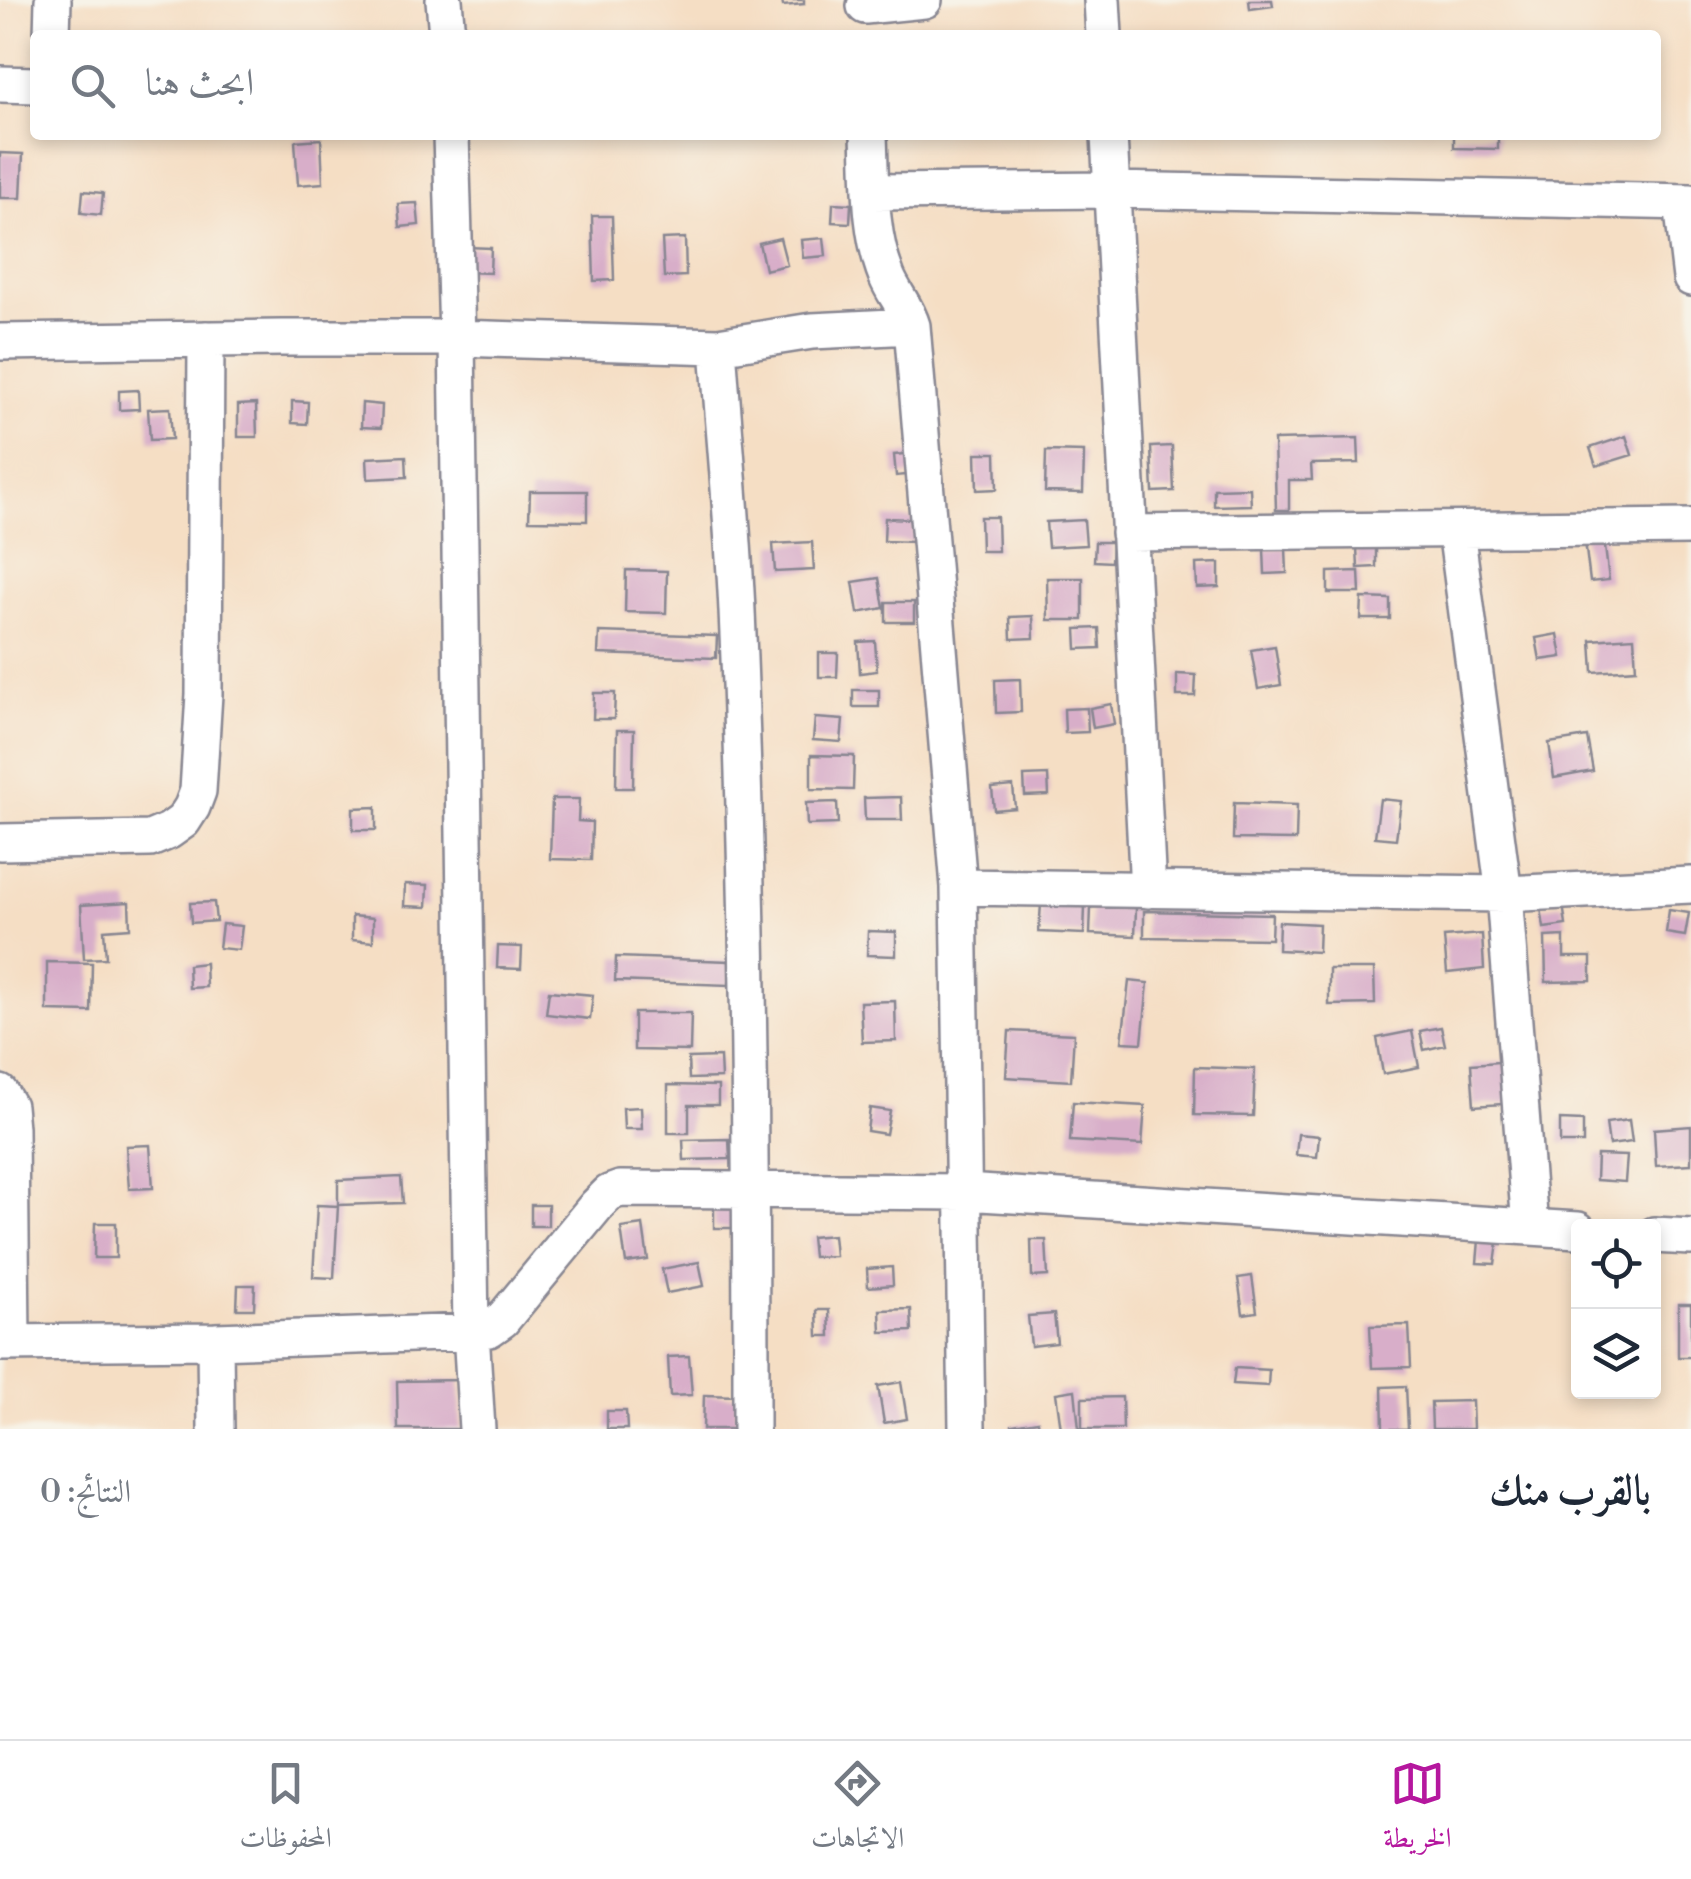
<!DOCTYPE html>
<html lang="ar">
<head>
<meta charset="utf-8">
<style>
  body { margin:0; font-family:"Libre Bodoni",Amiri,serif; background:#f6f6f7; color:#1f2937; direction:rtl }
  .controls { position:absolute; right:30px; bottom:30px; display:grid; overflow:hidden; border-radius:10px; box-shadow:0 5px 15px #0003 }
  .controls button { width:90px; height:90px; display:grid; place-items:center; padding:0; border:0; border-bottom:2px solid #e0e1e3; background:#fff; color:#1f2937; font:50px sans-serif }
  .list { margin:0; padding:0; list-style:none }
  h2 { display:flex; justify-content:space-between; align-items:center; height:130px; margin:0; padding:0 40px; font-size:42px }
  h2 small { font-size:32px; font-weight:400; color:#747a83 }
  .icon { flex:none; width:55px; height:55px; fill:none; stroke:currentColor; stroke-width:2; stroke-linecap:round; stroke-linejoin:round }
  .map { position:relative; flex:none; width:1691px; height:1429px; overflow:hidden; direction:ltr }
  .search { position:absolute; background:#fff; box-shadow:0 5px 15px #0003; left:30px; right:30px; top:30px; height:110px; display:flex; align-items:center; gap:25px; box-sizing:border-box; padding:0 35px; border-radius:10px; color:#747a83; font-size:38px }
  .sheet { height:310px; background:#fff }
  nav { display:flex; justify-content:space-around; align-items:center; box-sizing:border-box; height:140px; border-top:2px solid #e0e1e3; background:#fff; font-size:28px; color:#747a83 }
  nav a { display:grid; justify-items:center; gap:5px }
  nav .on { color:#b5179e }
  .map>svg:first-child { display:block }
</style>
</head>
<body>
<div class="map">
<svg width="1691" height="1429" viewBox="0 0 1691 1429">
  <rect width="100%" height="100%" fill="#f7f3e8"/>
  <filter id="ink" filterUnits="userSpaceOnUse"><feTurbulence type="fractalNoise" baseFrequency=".01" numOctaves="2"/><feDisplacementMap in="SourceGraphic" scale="20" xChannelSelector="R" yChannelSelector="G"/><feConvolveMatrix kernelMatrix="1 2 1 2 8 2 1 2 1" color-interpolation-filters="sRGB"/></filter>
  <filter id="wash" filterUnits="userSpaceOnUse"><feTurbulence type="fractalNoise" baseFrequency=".0048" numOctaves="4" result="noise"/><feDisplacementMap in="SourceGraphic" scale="40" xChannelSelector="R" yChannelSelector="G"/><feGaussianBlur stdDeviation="2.25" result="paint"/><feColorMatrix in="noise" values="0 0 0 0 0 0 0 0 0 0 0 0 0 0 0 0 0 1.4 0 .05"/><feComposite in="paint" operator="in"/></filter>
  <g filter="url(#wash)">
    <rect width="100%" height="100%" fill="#f5dec4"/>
    <g id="blocks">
      <path fill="#d8aec9" d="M782,0H804V4L783,6Z
        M1249,0H1272L1273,6L1250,9Z
        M1454,135H1498V149L1454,148Z
        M321,139L323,183L298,185L295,141Z
        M0,153L23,154L21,198H0Z
        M83,191L103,193L101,215L81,213Z
        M417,203L419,225L400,227L398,204Z
        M833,203L851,204L850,223L832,222Z
        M592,216H612L614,280L594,281Z
        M685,238L686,276L664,277L662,239Z
        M780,238L787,265L765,270L759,243Z
        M824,238L826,256L803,258L801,240Z
        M467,247L491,248L490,273L466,272Z
        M138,390L139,409L119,410V391Z
        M292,401L308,402L307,424L292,423Z
        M362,403L382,405L381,428L361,427Z
        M256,404L257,437H238V405Z
        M170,408L172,439L150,440L148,409Z
        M1626,436L1632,455L1596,466L1590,448Z
        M1358,438L1359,463L1311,464L1312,480H1289V510H1276L1274,440Z
        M1172,446L1174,491L1153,492L1151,447Z
        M1046,451L1084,452L1083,493L1045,492Z
        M915,453L917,474L896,476L894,455Z
        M976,453H996L997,489L977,490Z
        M406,456L407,477L368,479L367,458Z
        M1250,488L1251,505L1214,506V489Z
        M530,491H587V521L529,520Z
        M980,517H997L998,551H981Z
        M885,518L914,519V542L884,541Z
        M1084,520L1086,545L1048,547L1046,522Z
        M1603,530L1609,580L1590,582L1584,533Z
        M812,542L814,570L775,572L773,544Z
        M1095,542H1112L1111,562L1094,561Z
        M1376,546V567L1358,568L1357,547Z
        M1286,548L1287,573L1265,574L1264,549Z
        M1219,563V587L1197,588L1196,564Z
        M626,570L667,571L666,613L625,612Z
        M1359,571L1360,593H1328V572Z
        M879,578L884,608L858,613L853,582Z
        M1047,578H1083V620H1048Z
        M1362,598L1390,599V619H1361Z
        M886,602H914V622H886Z
        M1033,616L1034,638L1011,639L1010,617Z
        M1099,628L1100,648L1077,649L1076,629Z
        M599,632L717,636L716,658L598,654Z
        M1558,634L1562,657L1540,660L1536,638Z
        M1634,637L1636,669L1593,672L1591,640Z
        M875,641L877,671L860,673L858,642Z
        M1275,646L1281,685L1258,689L1251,650Z
        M819,653H838L837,677H819Z
        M1177,674L1196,675L1195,696H1177Z
        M1020,679L1021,712L996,713L995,680Z
        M853,690H879V707H853Z
        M594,693H615L614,719H593Z
        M1111,704L1114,724L1093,728L1090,708Z
        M1087,708L1088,732L1065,733L1064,709Z
        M815,718L843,720L841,742L813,740Z
        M617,730H634L633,788H616Z
        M1587,737L1593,771L1554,778L1549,743Z
        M811,755L854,756L853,790L811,789Z
        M1048,775L1049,795L1025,796L1024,776Z
        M1013,786L1015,808L994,810L992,788Z
        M901,797L902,820H865L864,798Z
        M552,799H579L578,821L592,822L591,860L550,859Z
        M1380,799L1401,801L1396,839L1375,837Z
        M837,802L838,824L807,825L806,803Z
        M1234,803L1297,805L1296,840L1233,839Z
        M376,807V830H353V808Z
        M405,884L428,885L427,907L404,906Z
        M129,902L130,928L104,930L106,958L84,959L81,905Z
        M214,902L216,921L191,923L190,903Z
        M1041,904L1085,907L1084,934L1039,932Z
        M1563,904L1566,925L1544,928L1541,908Z
        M1091,907L1136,908L1135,936L1090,934Z
        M1669,910L1689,913L1685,936L1666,933Z
        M1144,911L1272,914L1271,939L1144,937Z
        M352,916L373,918V942L352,940Z
        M1279,922L1319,924L1318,952L1278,950Z
        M222,924L242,926L239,950L219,948Z
        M868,931L896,932V956L867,955Z
        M1482,934L1484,969L1447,973L1444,937Z
        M1564,936V957H1591V981L1546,982L1545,937Z
        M498,946L522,947L521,969L497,968Z
        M616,957L730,961L729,985L615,981Z
        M47,962L92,963L91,1012L47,1011Z
        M205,963L206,987L189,988L188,965Z
        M1329,969H1374L1375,1004L1329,1005Z
        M1129,981L1148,983L1142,1043L1122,1042Z
        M549,991L593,995L590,1019L546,1014Z
        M895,1001L896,1041L862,1042L860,1002Z
        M634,1013H691L690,1051L634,1050Z
        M1441,1027L1445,1045L1424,1050L1420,1031Z
        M1009,1031L1074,1034L1071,1081L1006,1077Z
        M1412,1031L1419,1067L1383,1074L1377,1038Z
        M720,1057L721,1078L689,1079L688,1058Z
        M1513,1061L1517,1103L1474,1106L1471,1064Z
        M1195,1067L1255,1069L1253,1116L1194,1115Z
        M668,1085L718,1086V1105H689V1133H668Z
        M1073,1102L1145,1106L1142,1145L1070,1141Z
        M641,1107L642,1129H624L623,1108Z
        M870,1108L890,1111L886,1134L867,1131Z
        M1560,1120L1583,1121V1143H1560Z
        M1629,1120L1632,1142L1609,1145L1606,1123Z
        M1691,1126V1164L1656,1166L1654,1129Z
        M1298,1134L1319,1136L1317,1157L1296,1155Z
        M729,1139L730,1159L684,1160L683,1140Z
        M150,1145L153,1188L129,1189L126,1146Z
        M1597,1155L1627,1156L1625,1182L1596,1180Z
        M401,1177L403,1203L338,1205V1180Z
        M714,1197L744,1198L743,1228H714Z
        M317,1205L338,1206L334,1278L313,1277Z
        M531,1205H548V1226H531Z
        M95,1223H116V1258H94Z
        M643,1225L648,1260L626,1263L621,1228Z
        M833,1235L835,1256L813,1257L811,1237Z
        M1031,1240H1046L1048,1276L1032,1277Z
        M1479,1240L1498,1242L1495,1264L1477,1263Z
        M699,1262L704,1286L667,1293L662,1269Z
        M892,1267L893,1285L868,1287L867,1269Z
        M1252,1276L1257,1312L1243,1314L1238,1278Z
        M238,1285H255L254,1309H237Z
        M1678,1304H1691V1357H1678Z
        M911,1309L912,1331L881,1332L880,1310Z
        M817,1310H829L830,1336H818Z
        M1054,1314L1057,1343L1031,1346L1028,1316Z
        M1409,1325L1411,1367L1372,1368L1370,1326Z
        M689,1356L692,1395L670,1396L668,1357Z
        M1235,1368L1269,1370L1268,1386L1233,1384Z
        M460,1380L461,1429H398L397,1381Z
        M901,1382L907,1419L884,1423L878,1386Z
        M1406,1386L1408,1429H1383L1382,1387Z
        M1075,1390L1079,1429H1061L1056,1393Z
        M704,1395L737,1396L736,1429H703Z
        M1122,1397L1123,1429H1082V1398Z
        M1472,1401L1473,1429H1432L1431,1402Z
        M607,1411H626L627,1429H607Z
        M1038,1421L1039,1429H1012V1425Z"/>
    </g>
  </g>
  <g filter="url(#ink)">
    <use href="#blocks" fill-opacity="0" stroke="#888691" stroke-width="2.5"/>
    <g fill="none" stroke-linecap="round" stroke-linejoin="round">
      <g stroke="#888691" stroke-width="40">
        <path id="street" d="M444,0L447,35
          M1102,0L1104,35
          M865,6L924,0
          M52,35L53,0
          M0,84L35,85
          M451,135L457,338L471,1332L477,1429
          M869,135C871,182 869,233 887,277C894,294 907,308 912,326L959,887L967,1429
          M1109,135L1148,890
          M871,192L1111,190L1691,202
          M1682,203L1691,278
          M0,342L282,338H457L718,346L812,331L912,326
          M718,346C724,434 733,523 737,611C749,883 751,1156 751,1429
          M1456,530L1504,894L1530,1227
          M1129,533L1691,527
          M0,842L150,839L169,831L183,821L192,807L198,791L204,694L206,339
          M959,887L1504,894L1691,885
          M0,1093L8,1106L10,1128L12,1342
          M1654,1235L1691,1237
          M215,1341L216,1429
          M0,1343L215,1341L471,1332L489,1329L502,1320L597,1205L609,1193L620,1189L964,1192L1578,1230"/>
      </g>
      <use href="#street" stroke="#fff" stroke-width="35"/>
    </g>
  </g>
</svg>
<div class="controls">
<button><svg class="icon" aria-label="locate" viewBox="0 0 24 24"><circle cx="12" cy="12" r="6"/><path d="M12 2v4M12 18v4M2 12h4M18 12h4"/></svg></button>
<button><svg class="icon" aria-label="layers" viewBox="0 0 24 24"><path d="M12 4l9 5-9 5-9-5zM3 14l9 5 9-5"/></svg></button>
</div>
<div class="search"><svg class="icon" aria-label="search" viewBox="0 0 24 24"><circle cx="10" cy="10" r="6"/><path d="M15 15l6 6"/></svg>ابحث هنا</div>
</div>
<section class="sheet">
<h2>بالقرب منك<small>النتائج: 0</small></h2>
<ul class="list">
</ul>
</section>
<nav>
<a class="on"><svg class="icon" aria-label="map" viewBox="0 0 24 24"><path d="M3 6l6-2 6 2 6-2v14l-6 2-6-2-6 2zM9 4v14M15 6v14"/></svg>الخريطة</a>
<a><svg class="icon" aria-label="directions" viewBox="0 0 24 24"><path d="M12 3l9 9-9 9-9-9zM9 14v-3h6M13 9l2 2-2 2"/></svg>الاتجاهات</a>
<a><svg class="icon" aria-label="saved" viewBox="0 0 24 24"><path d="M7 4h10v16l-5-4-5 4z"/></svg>المحفوظات</a>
</nav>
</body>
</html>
